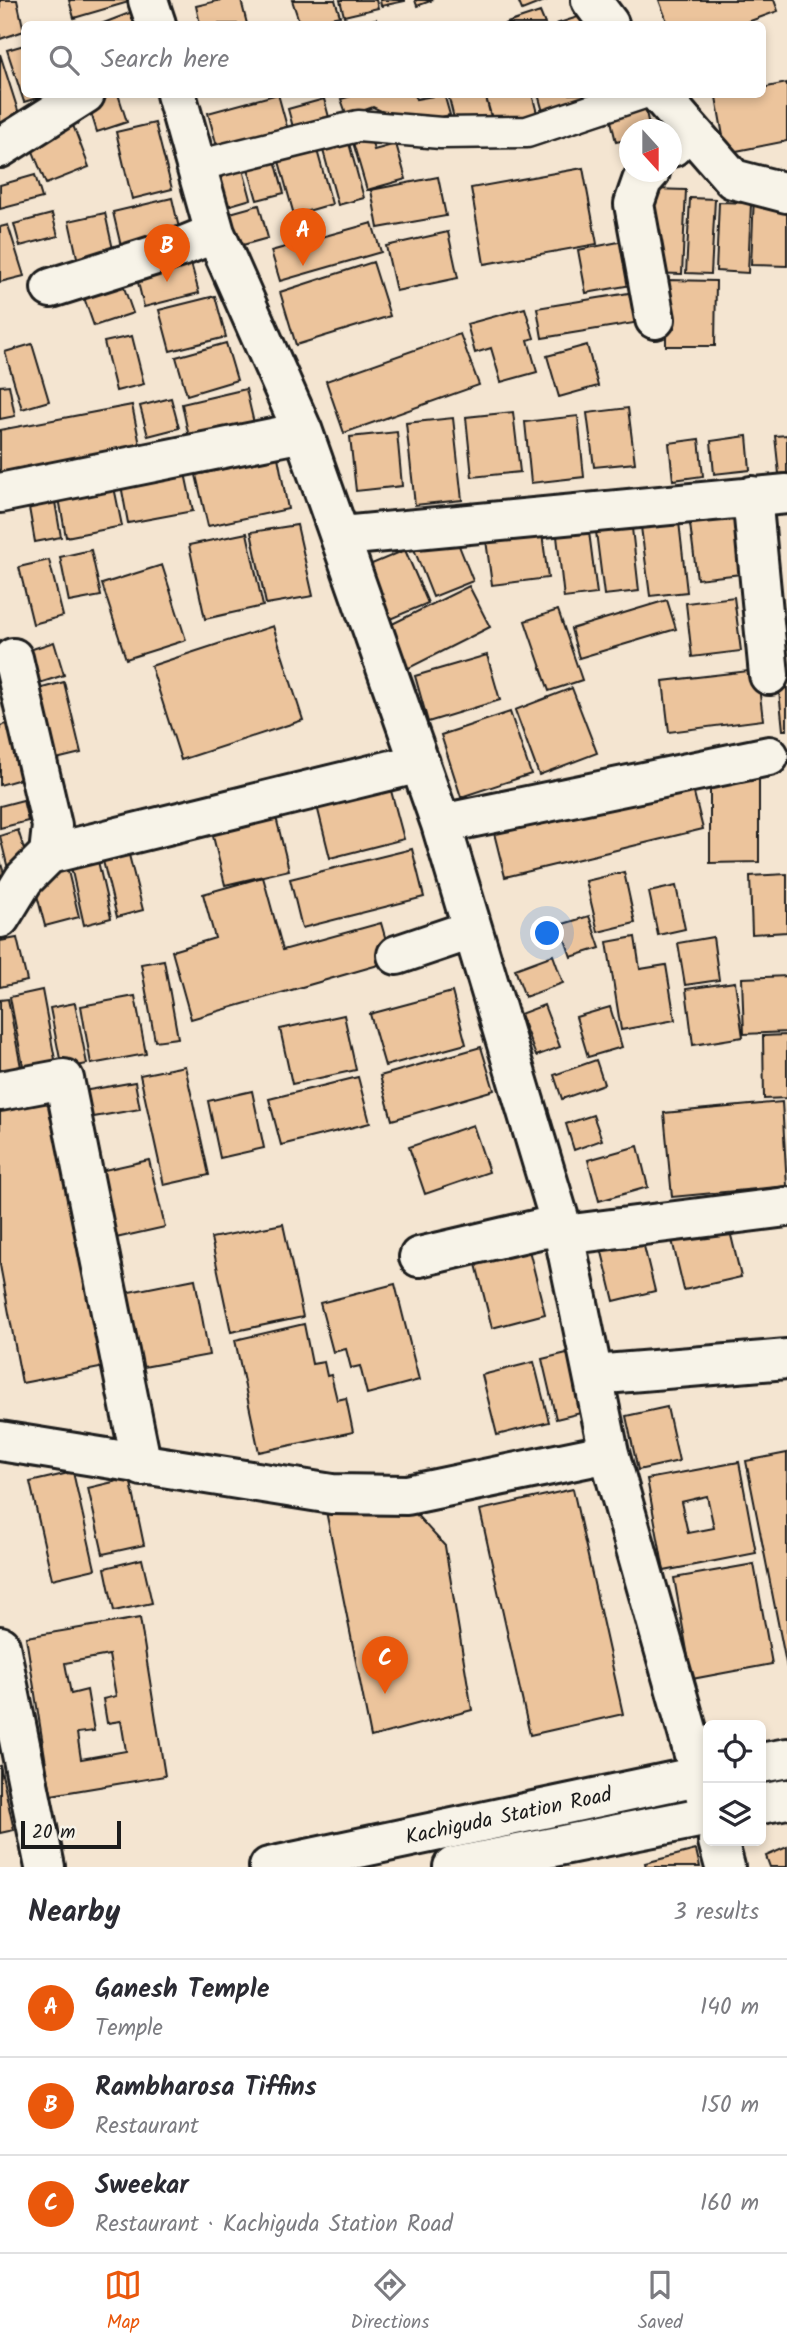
<!DOCTYPE html>
<html lang="en">
<head>
<meta charset="utf-8">
<style>
  body { margin:0; font-family:Kalam,sans-serif; background:#f7f7f7; color:#2b2b33 }
  .controls { position:absolute; right:21px; bottom:21px; display:grid; overflow:hidden; border-radius:10px; box-shadow:0 4px 10px #0003 }
  .controls button { width:63px; height:63px; display:grid; place-items:center; padding:0; border:0; border-bottom:2px solid #e1e1e2; background:#fff; color:#2b2b33; font:35px sans-serif }
  .compass { position:absolute; left:619px; top:119px; width:63px; height:63px; border-radius:50%; background:#fff; box-shadow:0 4px 10px #0003; rotate:159deg }
  .scale { position:absolute; left:21px; bottom:18px; width:100px; box-sizing:border-box; padding-left:7px; border:4px solid #1c1c1c; border-top:0; font-size:19px; line-height:24px; white-space:nowrap; color:#1c1c1c; -webkit-text-stroke:5px #f7f3e8; paint-order:stroke }
  .you { position:absolute; left:548px; top:934px; width:24px; height:24px; margin:-18px; border:5px solid #fff; border-radius:50%; background:#1a73e8; box-shadow:0 0 0 10px #1a73e833 }
  .badge { display:grid; place-items:center; width:46px; height:46px; border-radius:50%; background:#ea580c; color:#fff; font-size:23px; font-weight:700 }
  .pin { position:absolute; translate:-50% -58px; filter:drop-shadow(0 2px 4px #0008) }
  .pin::after { content:''; position:absolute; top:37px; width:24px; height:21px; background:inherit; clip-path:polygon(0 0,100% 0,50% 100%) }
  .list { margin:0; padding:0; list-style:none }
  h2 { display:flex; justify-content:space-between; align-items:center; height:91px; margin:0; padding:0 28px; font-size:30px }
  h2 small { font-size:23px; font-weight:400; color:#7c7c81 }
  .list li { display:grid; grid-template-columns:46px 1fr auto; gap:21px; align-items:center; box-sizing:border-box; height:98px; padding:0 28px; border-top:2px solid #e1e1e2 }
  .list b { display:block; font-size:26px; white-space:nowrap }
  .list p { margin:0; font-size:23px; white-space:nowrap; color:#7c7c81 }
  .list em { font-size:23px; font-style:normal; color:#7c7c81 }
  .icon { flex:none; width:38px; height:38px; fill:none; stroke:currentColor; stroke-width:2; stroke-linecap:round; stroke-linejoin:round }
  .map { position:relative; flex:none; width:787px; height:1867px; overflow:hidden }
  .search { position:absolute; background:#fff; box-shadow:0 4px 10px #0003; left:21px; right:21px; top:21px; height:77px; display:flex; align-items:center; gap:18px; box-sizing:border-box; padding:0 24px; border-radius:10px; color:#7c7c81; font-size:26px }
  .sheet { height:385px; background:#fff }
  nav { display:flex; justify-content:space-around; align-items:center; box-sizing:border-box; height:98px; border-top:2px solid #e1e1e2; background:#fff; font-size:19px; color:#7c7c81 }
  nav a { display:grid; justify-items:center; gap:4px }
  nav .on { color:#ea580c }
  .map>svg:first-child { display:block }
</style>
</head>
<body>
<div class="map">
<svg width="787" height="1867" viewBox="0 0 787 1867">
  <rect width="100%" height="100%" fill="#f4e5d1"/>
  <filter id="ink" filterUnits="userSpaceOnUse"><feTurbulence type="fractalNoise" baseFrequency=".0143" numOctaves="2"/><feDisplacementMap in="SourceGraphic" scale="14" xChannelSelector="R" yChannelSelector="G"/><feConvolveMatrix kernelMatrix="1 2 1 2 8 2 1 2 1" color-interpolation-filters="sRGB"/></filter>
  <g filter="url(#ink)">
    <path fill="#ecc49c" stroke="#1c1c1c" stroke-width="2" fill-rule="evenodd" d="M0,0H17L24,31L0,39Z
      M69,0H131L132,1L74,18Z
      M221,0H241L247,24H200L196,6Z
      M292,0H335L340,16L300,24Z
      M340,0H376L378,8L344,16Z
      M380,0H405V1L381,6Z
      M415,0H433L417,6Z
      M518,0H547L522,10Z
      M659,0H774L778,11L742,24H668Z
      M132,12L138,24H101Z
      M540,12L545,24H504Z
      M584,15L587,24H556Z
      M376,19L378,24H356Z
      M24,45V94L47,95L24,102L7,50Z
      M0,54L20,117L0,124Z
      M787,83V141L726,153L716,97L762,94V88Z
      M105,94H118L127,122L97,132L87,100Z
      M278,94L289,134L219,154L208,113Z
      M358,94H414L416,99L444,94L450,115L409,124L373,107L347,116L341,99Z
      M448,94H485L492,121L457,131Z
      M485,94H532L538,117L495,129Z
      M538,94H613L545,119Z
      M324,99L332,128L296,138L288,109Z
      M644,103L650,130H630V139L616,142L609,112Z
      M71,120L89,167L46,184L27,136Z
      M155,123L172,189L132,199L116,132Z
      M369,134L374,150L396,144L406,179L367,190L352,139Z
      M347,136L364,198L338,205L321,143Z
      M315,143L332,204L294,215L277,154Z
      M273,153L284,193L257,200L246,161Z
      M241,162L251,199L217,209L207,171Z
      M583,168L597,244L484,264L471,188Z
      M35,175L42,198L0,209V185Z
      M438,177L446,216L378,228L371,190Z
      M652,189L686,190L682,274L648,273Z
      M754,196L787,198V266L751,265Z
      M172,198L182,241L123,255L113,212Z
      M690,198L715,199L711,274L686,273Z
      M719,202L751,203L748,273L716,271Z
      M259,205L268,238L232,248L223,215Z
      M105,213L116,263L80,271L69,221Z
      M52,214L58,236L20,246L14,224Z
      M372,223L381,252L280,281L271,251Z
      M8,225L24,276L0,282V227Z
      M448,232L458,278L396,291L386,246Z
      M629,240L637,284L586,293L578,250Z
      M189,256L199,293L144,307L135,270Z
      M373,262L390,316L296,345L280,292Z
      M121,279L133,313L94,326L82,292Z
      M666,280L716,281L715,346H666Z
      M635,292L640,322L542,338L537,308Z
      M215,296L226,337L170,351L159,310Z
      M525,308L534,338L528,340L537,372L501,382L491,348L475,353L467,324Z
      M460,334L479,385L344,433L326,381Z
      M132,336L144,384L116,391L104,342Z
      M226,343L237,380L187,395L176,357Z
      M32,344L49,401L22,409L5,352Z
      M587,345L598,386L559,397L547,356Z
      M9,385L15,416L0,419V386Z
      M246,389L256,432L191,447L182,404Z
      M171,398L179,428L148,436L140,406Z
      M132,405L142,455L0,482V430Z
      M628,408L635,463L594,467L587,413Z
      M513,412L520,472L472,477L466,417Z
      M578,416L584,477L531,483L525,422Z
      M453,418L462,500L415,505L406,423Z
      M397,432L402,486L356,491L350,437Z
      M787,435V473L779,474L775,436Z
      M747,436L750,470L714,474L711,441Z
      M699,439L703,476L673,480L669,443Z
      M278,457L288,509L208,526L196,475Z
      M185,473L193,511L128,523L121,485Z
      M114,487L122,526L66,537L59,498Z
      M54,496L61,537L35,542L28,502Z
      M743,517L750,573L697,579L690,524Z
      M679,522L687,592L650,596L641,527Z
      M297,525L313,596L266,604L251,532Z
      M632,528L639,591L604,595L596,532Z
      M589,532L597,594L564,598L557,536Z
      M247,533L263,606L205,619L189,545Z
      M454,533L473,581L433,597L414,549Z
      M542,533L548,578L492,585L486,540Z
      M91,550L101,596L69,602L60,557Z
      M405,550L428,603L390,619L367,566Z
      M49,560L63,616L33,624L19,567Z
      M162,565L186,640L126,659L102,584Z
      M469,586L490,627L407,669L386,627Z
      M734,597L741,651L692,657L686,603Z
      M667,600L676,629L579,658L571,629Z
      M558,610L582,680L549,691L525,621Z
      M273,626L303,720L181,760L151,666Z
      M54,642L64,675L30,686L20,653Z
      M787,651V730H783L775,652Z
      M487,655L500,700L428,722L415,676Z
      M757,670L763,720L669,732L663,681Z
      M64,682L81,753L52,760L35,690Z
      M572,688L597,753L539,775L515,710Z
      M510,712L531,774L461,797L441,735Z
      M16,721L31,776L0,785V726Z
      M759,771V862L710,863V772Z
      M689,773L703,829L505,877L491,821Z
      M390,787L404,839L330,858L317,806Z
      M23,800L28,821L0,828V806Z
      M276,817L289,870L225,885L212,832Z
      M18,830L28,862L8,869L0,836Z
      M412,849L424,897L302,928L290,879Z
      M129,855L143,910L117,917L103,861Z
      M0,860L9,891L0,894Z
      M98,861L111,918L84,925L71,867Z
      M67,867L79,917L45,926L32,876Z
      M624,872L635,923L598,932L586,881Z
      M787,874V932L752,934L750,876Z
      M263,877L283,950L381,923L392,961L191,1019L172,951L215,938L203,894Z
      M676,886L685,929L658,935L649,892Z
      M589,916L600,948L571,957L560,925Z
      M635,937L640,969L666,965L675,1020L621,1030L607,942Z
      M713,937L719,980L685,985L678,943Z
      M17,938L27,981L0,987V941Z
      M553,955L563,983L525,997L515,969Z
      M164,960L178,1038L155,1041L141,964Z
      M787,976V1032L744,1034L742,978Z
      M735,982L743,1037L693,1045L686,989Z
      M42,990L57,1070L25,1076L10,997Z
      M452,992L466,1044L385,1066L370,1014Z
      M135,996L146,1054L91,1064L81,1006Z
      M8,999L21,1067L0,1072V1000Z
      M75,1003L87,1064L62,1069L50,1008Z
      M544,1005L560,1047L536,1056L520,1014Z
      M610,1007L622,1047L588,1057L576,1017Z
      M344,1015L356,1070L292,1084L280,1029Z
      M787,1035V1098L764,1099L763,1036Z
      M481,1047L494,1090L392,1120L380,1076Z
      M596,1060L604,1084L562,1099L554,1075Z
      M185,1066L209,1175L164,1185L140,1075Z
      M358,1077L370,1123L281,1145L269,1099Z
      M135,1082L140,1109L82,1119L77,1092Z
      M252,1091L264,1148L220,1158L208,1101Z
      M56,1100L105,1367L22,1383L0,1265V1110Z
      M782,1102L787,1186L672,1197L664,1113Z
      M593,1115L602,1140L574,1150L566,1124Z
      M473,1125L489,1172L425,1194L409,1147Z
      M638,1146L648,1187L599,1201L588,1160Z
      M149,1160L165,1227L107,1240L91,1173Z
      M283,1224L303,1317L231,1332L211,1238Z
      M729,1227L741,1277L684,1290L672,1240Z
      M642,1238L655,1291L614,1301L601,1248Z
      M528,1246L545,1314L492,1328L475,1260Z
      M195,1279L209,1355L138,1368L124,1293Z
      M395,1284L419,1380L367,1394L360,1366L351,1368L346,1349L333,1352L320,1303Z
      M304,1324L312,1364L324,1362L327,1376L331,1375L337,1400L346,1398L353,1432L259,1452L235,1340Z
      M575,1351L589,1411L556,1419L542,1359Z
      M534,1362L549,1422L497,1435L482,1375Z
      M667,1407L679,1461L638,1470L626,1416Z
      M787,1453V1668L746,1461Z
      M739,1462L756,1553L664,1571L647,1479ZM707,1496L714,1528L688,1533L681,1502Z
      M73,1472L95,1569L52,1579L30,1482Z
      M130,1478L144,1545L103,1554L88,1488Z
      M573,1489L623,1714L530,1735L480,1510Z
      M324,1501L413,1511L445,1546L472,1710L371,1737Z
      M142,1559L152,1603L114,1611L105,1568Z
      M754,1564L772,1664L692,1679L674,1578Z
      M140,1618L165,1776L51,1795L26,1637ZM109,1655L116,1696L103,1699L107,1723L121,1721L126,1751L81,1759L77,1733L94,1731L87,1690L71,1694L65,1663Z
      M0,1765L14,1830L0,1833Z
      M787,1847V1867H770L766,1856Z
      M696,1850L700,1867H646L645,1863Z"/>
    <g fill="none" stroke-linecap="round" stroke-linejoin="round">
      <g stroke="#1c1c1c" stroke-width="35">
        <path id="pedestrian" d="M196,166L358,126L441,133L527,132L641,94"/>
      </g>
      <g stroke="#1c1c1c" stroke-width="44">
        <path id="minor" d="M148,0L156,24
          M176,94L215,233L303,432L441,824L564,1235L609,1453L708,1804
          M672,147L689,129
          M0,148L85,94
          M650,172L642,181L634,204L655,319
          M51,288L181,247L215,233
          M0,493L303,432
          M752,496L769,675
          M342,536L787,494
          M13,658L52,826L49,854
          M441,824L769,756
          M0,918L24,879L49,854L420,763
          M397,955L471,930
          M0,1091L64,1079L142,1466
          M564,1235L787,1207
          M419,1257L539,1229L562,1227
          M593,1375L787,1359
          M0,1441L332,1494L407,1495L609,1453
          M0,1646L45,1867
          M718,1841L725,1867"/>
      </g>
      <g stroke="#1c1c1c" stroke-width="44">
        <path id="tertiary" d="M591,0L609,24
          M659,94L733,179L787,193"/>
      </g>
      <g stroke="#1c1c1c" stroke-width="44">
        <g id="secondary">
          <path d="M761,1763L787,1758"/>
          <path d="M761,1804L787,1799"/>
          <path id="s1" d="M269,1867L708,1774"/>
          <path d="M453,1867L708,1816"/>
        </g>
      </g>
      <use href="#pedestrian" stroke="#f7f3e8" stroke-width="30"/>
      <use href="#minor" stroke="#f7f3e8" stroke-width="38"/>
      <use href="#tertiary" stroke="#f7f3e8" stroke-width="38"/>
      <use href="#secondary" stroke="#f7f3e8" stroke-width="38"/>
    </g>
  </g>
  <g text-anchor="middle" dominant-baseline="central" stroke-width="5" stroke-linejoin="round" paint-order="stroke">
    <g font-size="21" fill="#1c1c1c" stroke="#f7f3e8">
      <text stroke="none"><textPath href="#s1" startOffset="245">Kachiguda Station Road</textPath></text>
    </g>
  </g>
</svg>
<div class="controls">
<button><svg class="icon" aria-label="locate" viewBox="0 0 24 24"><circle cx="12" cy="12" r="6"/><path d="M12 2v4M12 18v4M2 12h4M18 12h4"/></svg></button>
<button><svg class="icon" aria-label="layers" viewBox="0 0 24 24"><path d="M12 4l9 5-9 5-9-5zM3 14l9 5 9-5"/></svg></button>
</div>
<svg class="compass" viewBox="-18 -18 36 36"><path d="M0-13l5 13h-10z" fill="#e53935"/><path d="M0 13l5-13h-10z" fill="#7c7c81"/></svg>
<div class="scale">20 m</div>
<div class="you"></div>
<div class="pin badge" style="left:303px;top:266px">A</div>
<div class="pin badge" style="left:167px;top:282px">B</div>
<div class="pin badge" style="left:385px;top:1694px">C</div>
<div class="search"><svg class="icon" aria-label="search" viewBox="0 0 24 24"><circle cx="10" cy="10" r="6"/><path d="M15 15l6 6"/></svg>Search here</div>
</div>
<section class="sheet">
<h2>Nearby<small>3 results</small></h2>
<ul class="list">
<li><span class="badge">A</span><div><b>Ganesh Temple</b><p>Temple</p></div><em>140 m</em></li>
<li><span class="badge">B</span><div><b>Rambharosa Tiffins</b><p>Restaurant</p></div><em>150 m</em></li>
<li><span class="badge">C</span><div><b>Sweekar</b><p>Restaurant · Kachiguda Station Road</p></div><em>160 m</em></li>
</ul>
</section>
<nav>
<a class="on"><svg class="icon" aria-label="map" viewBox="0 0 24 24"><path d="M3 6l6-2 6 2 6-2v14l-6 2-6-2-6 2zM9 4v14M15 6v14"/></svg>Map</a>
<a><svg class="icon" aria-label="directions" viewBox="0 0 24 24"><path d="M12 3l9 9-9 9-9-9zM9 14v-3h6M13 9l2 2-2 2"/></svg>Directions</a>
<a><svg class="icon" aria-label="saved" viewBox="0 0 24 24"><path d="M7 4h10v16l-5-4-5 4z"/></svg>Saved</a>
</nav>
</body>
</html>
